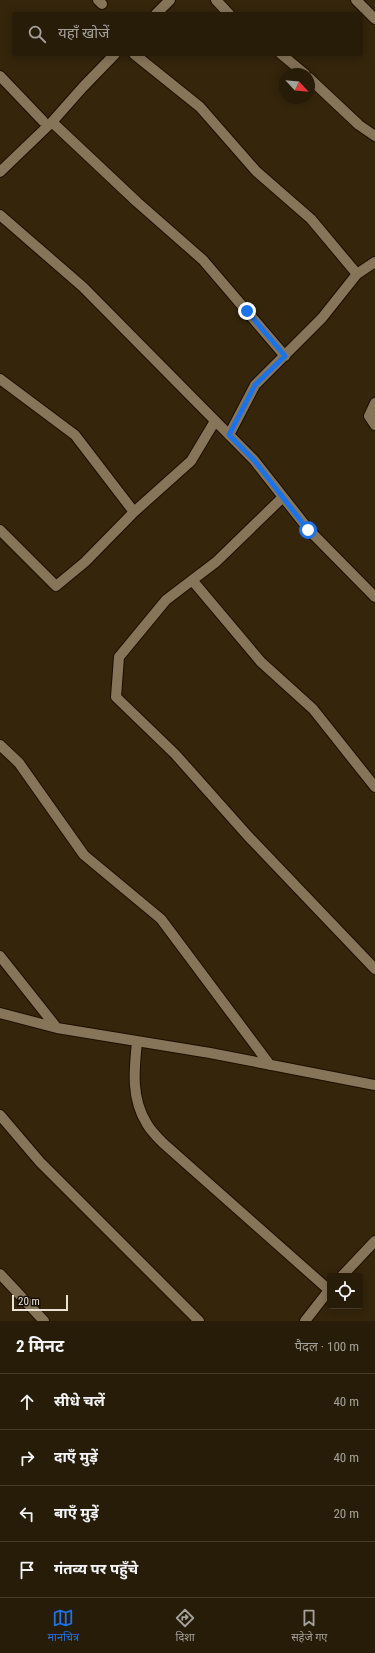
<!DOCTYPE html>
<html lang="hi">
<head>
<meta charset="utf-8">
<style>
  body { margin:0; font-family:"Roboto Condensed","Noto Sans Devanagari",sans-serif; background:#2f2512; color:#f1f3f6 }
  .controls { position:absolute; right:12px; bottom:12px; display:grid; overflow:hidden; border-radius:4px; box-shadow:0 2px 10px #0003 }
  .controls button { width:36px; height:36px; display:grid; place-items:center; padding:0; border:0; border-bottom:1px solid #433a29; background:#271c08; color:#f1f3f6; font:20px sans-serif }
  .compass { position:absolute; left:279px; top:68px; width:36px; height:36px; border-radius:50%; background:#271c08; box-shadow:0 2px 10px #0003; rotate:116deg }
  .scale { position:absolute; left:12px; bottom:10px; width:56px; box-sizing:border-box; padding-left:4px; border:2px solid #ece2d3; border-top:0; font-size:11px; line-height:14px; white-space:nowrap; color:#ece2d3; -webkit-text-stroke:3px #171006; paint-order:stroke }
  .stop { position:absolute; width:12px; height:12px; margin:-9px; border:3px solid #1a73e8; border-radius:50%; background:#fff }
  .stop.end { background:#1a73e8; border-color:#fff; box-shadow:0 1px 4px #0008 }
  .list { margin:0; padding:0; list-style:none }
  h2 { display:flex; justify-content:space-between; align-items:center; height:52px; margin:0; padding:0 16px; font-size:17px }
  h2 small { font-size:13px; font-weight:400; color:#a4a19c }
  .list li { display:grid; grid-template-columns:26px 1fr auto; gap:12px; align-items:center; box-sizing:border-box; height:56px; padding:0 16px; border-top:1px solid #433a29 }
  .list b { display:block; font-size:15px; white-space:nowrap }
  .list em { font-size:13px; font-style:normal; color:#a4a19c }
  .icon { flex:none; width:22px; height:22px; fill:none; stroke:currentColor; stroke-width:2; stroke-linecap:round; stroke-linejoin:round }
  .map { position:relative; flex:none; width:375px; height:1321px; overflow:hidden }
  .search { position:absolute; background:#271c08; box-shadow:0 2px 10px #0003; left:12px; right:12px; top:12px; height:44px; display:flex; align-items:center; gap:10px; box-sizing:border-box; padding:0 14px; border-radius:4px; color:#a4a19c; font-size:15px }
  .sheet { height:276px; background:#271c08 }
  nav { display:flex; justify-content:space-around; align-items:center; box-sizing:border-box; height:56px; border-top:1px solid #433a29; background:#271c08; font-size:11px; color:#a4a19c }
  nav a { display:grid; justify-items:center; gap:2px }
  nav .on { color:#1a73e8 }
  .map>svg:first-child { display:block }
</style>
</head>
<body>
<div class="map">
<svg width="375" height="1321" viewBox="0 0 375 1321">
  <rect width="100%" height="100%" fill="#34250b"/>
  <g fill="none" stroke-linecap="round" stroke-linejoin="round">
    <g stroke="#1c0e00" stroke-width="12">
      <path id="minor" d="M98,0L102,4
        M216,0L229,14
        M356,0L375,19
        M156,14L170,0
        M134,54L200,107L256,171L311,219L357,274L322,318L255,385L229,435
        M281,54L305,74
        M0,76L43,121
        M309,78L359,125L375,136
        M52,122L137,202L203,260L285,356
        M0,172L52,122L83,87L115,54
        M0,215L83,287L254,460L309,530L375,597
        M357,274L375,262
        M0,379L75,435L134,512L85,562L56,586L0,530
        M375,403L369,416L375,425
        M283,497L216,562L166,600L119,657L116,697L175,754L248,836L375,969
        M134,512L191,461L215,421
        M192,580L261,662L313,709L375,787
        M0,745L19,763L84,855L161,919L270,1065
        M0,956L57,1028
        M0,1013L57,1028L210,1053L375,1085
        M137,1042C134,1070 131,1099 147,1124C151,1131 157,1137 163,1143L329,1290
        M0,1115L40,1162L199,1321
        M0,1274L44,1321
        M342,1276L375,1241
        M305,1321L330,1289"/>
    </g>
    <use href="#minor" stroke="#877559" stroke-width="10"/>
  </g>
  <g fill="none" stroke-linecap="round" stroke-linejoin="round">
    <path stroke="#1a73e8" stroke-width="5" d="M247,311L285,356L255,385L229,435L254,460L308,530"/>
  </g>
</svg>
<div class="controls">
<button><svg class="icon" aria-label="locate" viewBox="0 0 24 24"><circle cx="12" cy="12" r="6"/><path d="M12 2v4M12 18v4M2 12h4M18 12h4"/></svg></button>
</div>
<svg class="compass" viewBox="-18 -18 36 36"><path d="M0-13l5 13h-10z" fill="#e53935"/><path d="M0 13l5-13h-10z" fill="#a4a19c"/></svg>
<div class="scale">20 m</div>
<div class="stop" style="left:308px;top:530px"></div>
<div class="stop end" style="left:247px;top:311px"></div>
<div class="search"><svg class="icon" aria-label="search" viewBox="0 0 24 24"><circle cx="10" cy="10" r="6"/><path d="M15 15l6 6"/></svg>यहाँ खोजें</div>
</div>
<section class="sheet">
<h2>2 मिनट<small>पैदल · 100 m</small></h2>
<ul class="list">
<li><svg class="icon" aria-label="ahead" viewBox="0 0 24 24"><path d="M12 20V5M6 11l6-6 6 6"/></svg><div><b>सीधे चलें</b></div><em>40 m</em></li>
<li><svg class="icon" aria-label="right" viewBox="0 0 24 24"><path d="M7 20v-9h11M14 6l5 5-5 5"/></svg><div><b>दाएँ मुड़ें</b></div><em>40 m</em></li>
<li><svg class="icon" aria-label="left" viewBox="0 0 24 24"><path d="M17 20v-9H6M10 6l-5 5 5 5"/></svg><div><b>बाएँ मुड़ें</b></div><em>20 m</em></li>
<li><svg class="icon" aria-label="arrive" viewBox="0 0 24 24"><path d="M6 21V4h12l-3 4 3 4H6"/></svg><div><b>गंतव्य पर पहुँचे</b></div></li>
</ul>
</section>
<nav>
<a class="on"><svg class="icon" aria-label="map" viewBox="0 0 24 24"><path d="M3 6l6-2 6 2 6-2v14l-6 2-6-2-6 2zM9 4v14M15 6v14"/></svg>मानचित्र</a>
<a><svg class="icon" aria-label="directions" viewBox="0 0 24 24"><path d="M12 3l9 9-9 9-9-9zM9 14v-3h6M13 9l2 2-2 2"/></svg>दिशा</a>
<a><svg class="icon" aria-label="saved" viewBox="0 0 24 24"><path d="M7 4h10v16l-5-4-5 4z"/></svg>सहेजे गए</a>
</nav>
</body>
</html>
